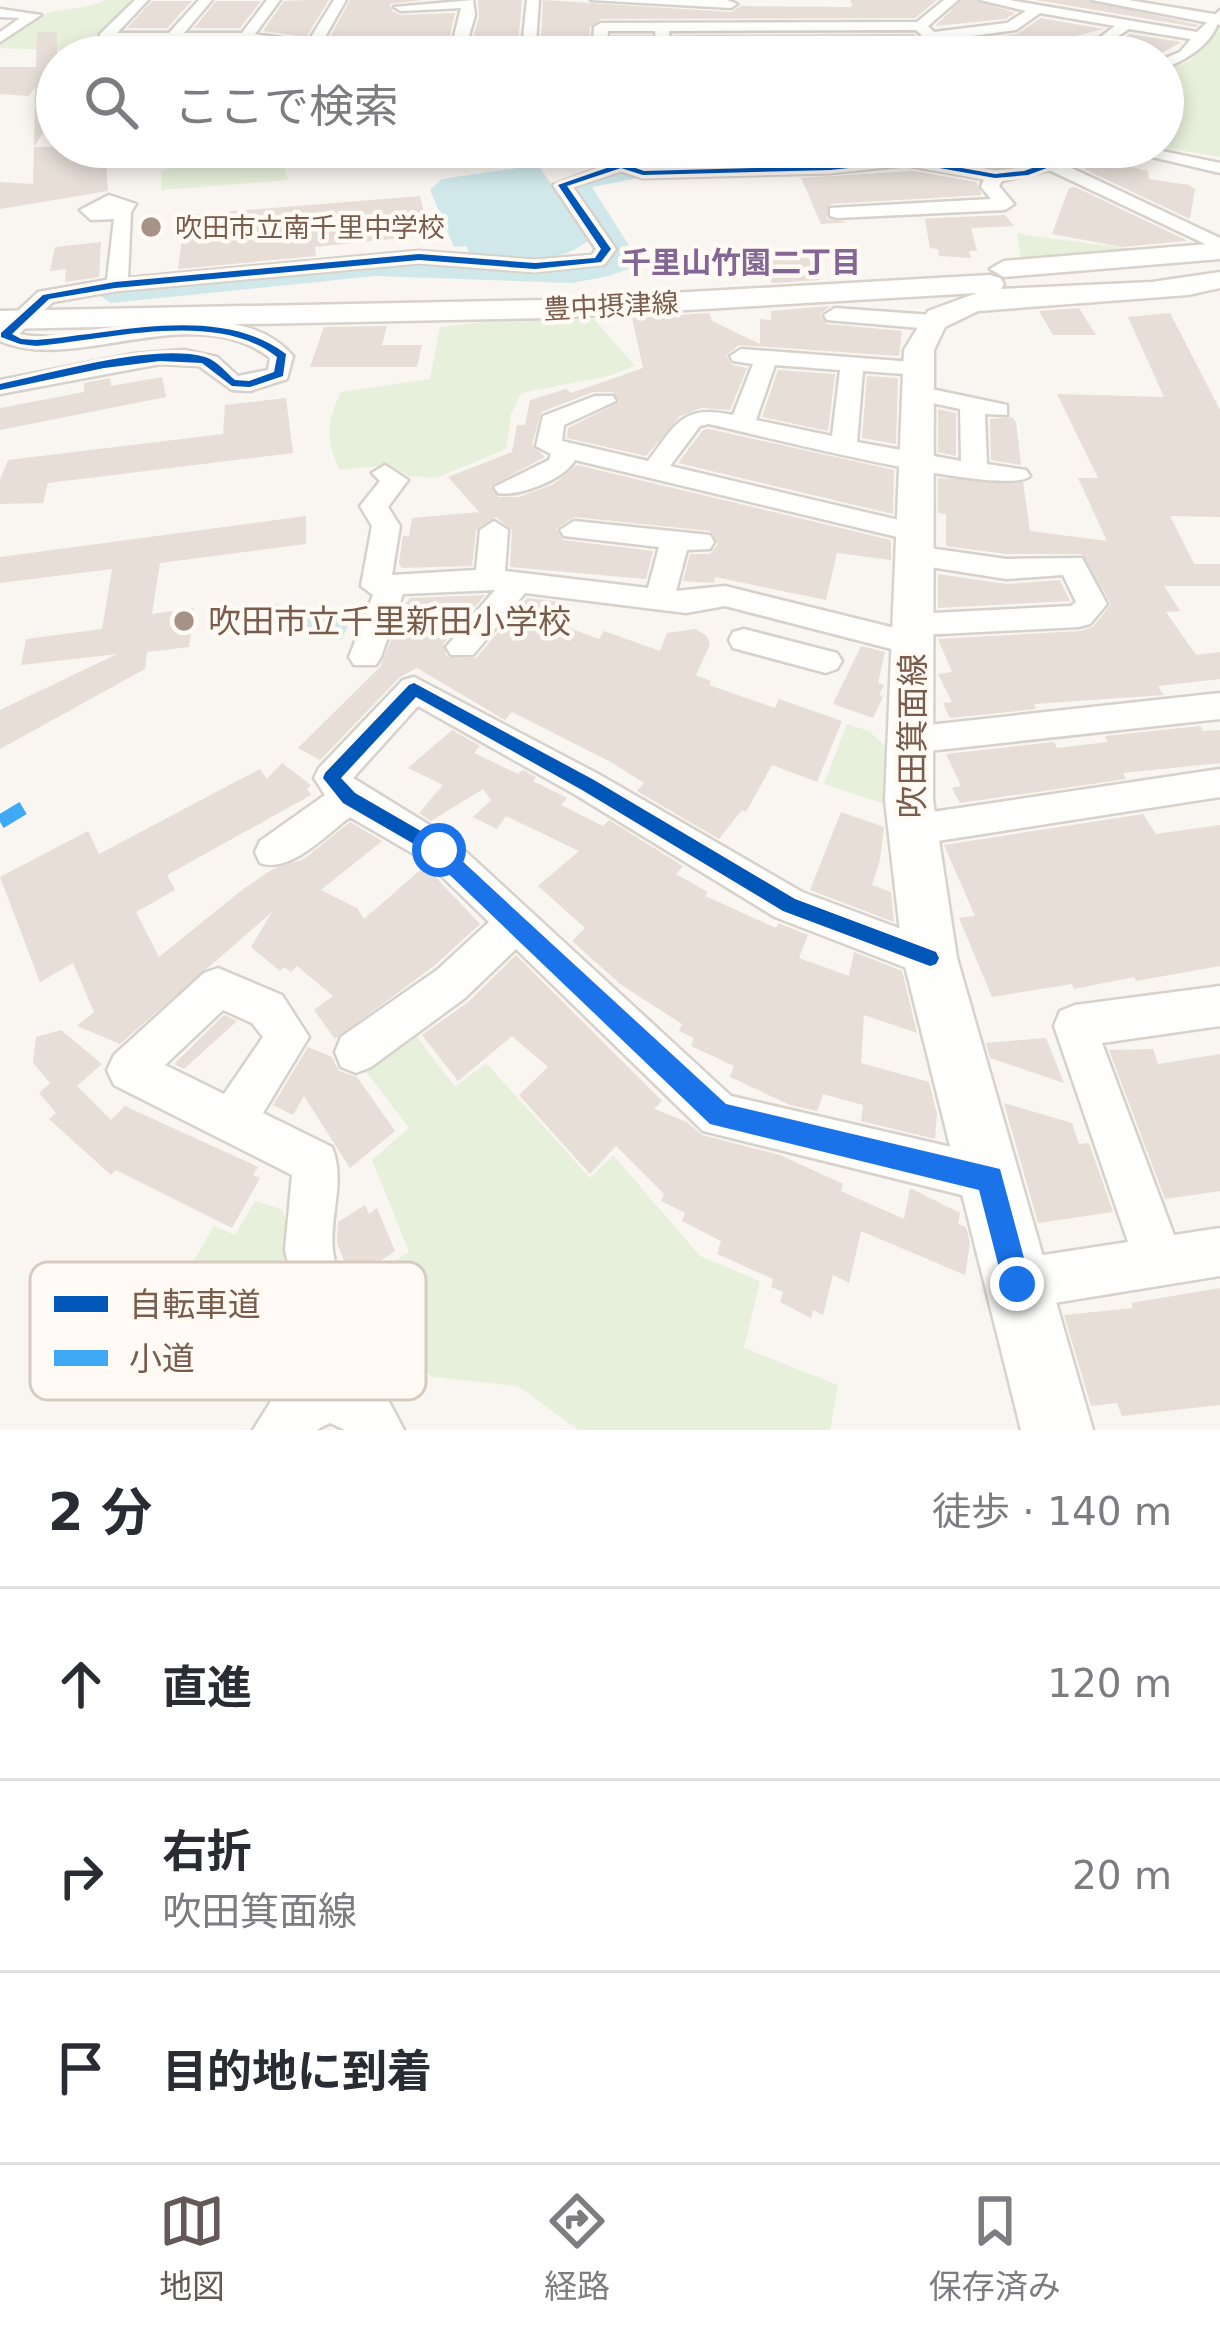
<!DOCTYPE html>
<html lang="ja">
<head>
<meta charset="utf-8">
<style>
  body { margin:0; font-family:"DejaVu Sans","Noto Sans JP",sans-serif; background:#f2f2f3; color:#2b2b33 }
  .stop { position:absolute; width:36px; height:36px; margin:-27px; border:9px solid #1a73e8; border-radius:50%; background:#fff }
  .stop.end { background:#1a73e8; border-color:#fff; box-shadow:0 3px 12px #0008 }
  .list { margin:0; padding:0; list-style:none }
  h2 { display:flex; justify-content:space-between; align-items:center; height:156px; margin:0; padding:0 48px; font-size:51px }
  h2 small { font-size:39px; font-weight:400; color:#7c7c81 }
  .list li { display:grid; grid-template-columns:78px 1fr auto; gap:36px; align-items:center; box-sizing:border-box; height:192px; padding:0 48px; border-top:3px solid #e1e1e2 }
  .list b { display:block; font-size:45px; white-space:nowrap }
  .list p { margin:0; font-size:39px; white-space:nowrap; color:#7c7c81 }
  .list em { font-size:39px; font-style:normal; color:#7c7c81 }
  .icon { flex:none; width:66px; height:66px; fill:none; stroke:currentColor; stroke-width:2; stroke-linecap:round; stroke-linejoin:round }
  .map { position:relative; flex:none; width:1220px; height:1430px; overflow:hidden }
  .search { position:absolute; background:#fff; box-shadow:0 6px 18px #0003; left:36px; right:36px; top:36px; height:132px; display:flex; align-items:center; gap:30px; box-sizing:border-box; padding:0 42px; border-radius:66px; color:#7c7c81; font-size:45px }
  .sheet { height:732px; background:#fff }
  nav { display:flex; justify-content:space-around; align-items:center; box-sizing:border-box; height:168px; border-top:3px solid #e1e1e2; background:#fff; font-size:33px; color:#7c7c81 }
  nav a { display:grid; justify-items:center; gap:6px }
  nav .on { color:#625958 }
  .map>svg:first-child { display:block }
</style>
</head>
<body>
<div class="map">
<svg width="1220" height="1430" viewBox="0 0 1220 1430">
  <rect width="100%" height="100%" fill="#f9f5f0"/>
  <path fill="#e7f0db" d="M106,0H136L98,39L250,40L367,57H114L117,52L0,48V41C19,36 28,20 45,14C63,7 82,11 106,0Z
    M1220,26V157L1160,147L1163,70L1190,61Z
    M690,147H903L718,159Z
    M187,161H282L288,180L161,190L162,171Z
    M1017,233L1032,236L1135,249L1021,260Z
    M518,318L594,319L635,366L609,376L521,393L511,414L506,449L436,478L409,476L389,465L340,470C325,443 327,420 341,392L430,379L440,327Z
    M847,724L869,731L885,746V804L824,784Z
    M410,1028L455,1087L486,1063L590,1178L613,1155L700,1256L760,1281L744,1348L838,1385L830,1430H579L517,1386L433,1377L391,1351L359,1352L348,1315L395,1286L386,1266L409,1252L372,1160L409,1128L361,1065Z
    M255,1201L283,1210L316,1352L285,1363L257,1388L157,1324L214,1226L235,1235Z"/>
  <path fill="#d0e8ea" d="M538,165L589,240C554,268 514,258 471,256L466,246L454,247L430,190L442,179Z
    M262,603L354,612L342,639L248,630Z"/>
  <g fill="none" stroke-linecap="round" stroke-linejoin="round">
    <path fill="#d0e8ea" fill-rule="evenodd" d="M1052,147H1090L1086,153L1018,176H980L898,164L664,173L592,187L638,260L633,267L609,276L572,283L375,276L111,303L95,293L111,283C211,273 312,256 413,256C475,255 543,278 604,256L562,189L573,175L664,157L898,148L1015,160Z"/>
  </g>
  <path fill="#e6ded7" d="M309,0H329L306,37L263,31L284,1Z
    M350,0H422L390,4L392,11L401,15L455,13L445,57H397V48L328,41Z
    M478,0H522L517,56L468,57L479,16Z
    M543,0L731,12L741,6L848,7L853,6L850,0H937L915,18L601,19L590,27L588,57H540Z
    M962,0H976L1015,13L1005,19L935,26Z
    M1036,0H1088L1198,25L1196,27Z
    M152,1H192L167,28H127Z
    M216,1H261L240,28H194Z
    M1041,18L1104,29L988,57H964L952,43L1017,34Z
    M37,32H57V111L34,147L35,87L29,96L0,94V67H36Z
    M914,34L934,54L675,57L674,35Z
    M1130,34L1182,42L1154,57H1038L1103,50Z
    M612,35H651L652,57H610Z
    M34,147H105L108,191L0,209V182L33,184Z
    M1085,162L1127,166L1148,171L1149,179L1189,185L1195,189L1190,219L1086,170Z
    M913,171L976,182L982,195L830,204L826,219L849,222L821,224L801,178Z
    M1075,187L1186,240V241L1122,247L1052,234L1069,188Z
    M420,196L429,235L315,247L316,256L178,269L185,215Z
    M1005,215L1014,226L971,228L977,251H969L971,258L939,256L938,249L930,248L925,219H917Z
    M101,242L99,277L65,282L66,269L50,271L55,247Z
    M803,248L820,280L772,283L757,250Z
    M830,306L820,314L827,324L902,331L899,356L739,345L726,355L732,365L747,368L730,410L701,408L680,416L646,456L567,438L568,428L620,402L613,392H593L541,412L532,445L545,457L490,486L498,497H519L554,484L577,465L891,540V560L837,553L826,600L715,577L714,583L683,581L690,554H710L718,544L710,531L574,517L556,529L563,540L653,551L646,579L510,567L512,530L496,517L476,530L472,566L402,568L399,563L403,536H409L412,518L479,512L448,477L512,452L517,425H525L530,400L566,389L571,393L643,368L632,318L709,313L712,321L760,344V319L771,320V311Z
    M1079,308L1096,335H1053L1039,311Z
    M1170,313L1220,410V517L1170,516L1194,564H1220V586H1164L1180,611L1166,612L1196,655L1220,652V679L1158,686L1164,695L1034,704L1036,709L950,718L943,703L952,702L938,674L952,672L938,639L1080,631L1093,627L1111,604L1082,554H1006L946,546V514L938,513V478L1023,482L1030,531L1107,541L1078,478H1098L1057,394L1164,397L1128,317Z
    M387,326L382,345H422L417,367H310L324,327Z
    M778,370L835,374L828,431L762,417Z
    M867,376L898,378L896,444L862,438Z
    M162,377L166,397L0,430V408L84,392V383L110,378L111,386Z
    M286,398L293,453L48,483L43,503L0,504V480L8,460L223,434L225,405Z
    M938,409L956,413V456L938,452Z
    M1012,417L1016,422L1021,465L991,460L990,419Z
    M709,429L894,470L893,514L678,463L703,430Z
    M306,516V544L160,563L152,614L194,608L189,647L147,652L145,669L0,749V710L117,654L21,665L26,639L102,629L112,569L0,583V557Z
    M938,574L1006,584L1060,580L1070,601L938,608Z
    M485,595L443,644L447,657L476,658L527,598L563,602L548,620L599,639L604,631L660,651L667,633L696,629L707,636L710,645L696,675L711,681L709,685L775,708L779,699L842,721L817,782L772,765L746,812L742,810L719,839L637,791L644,783L611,762L512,712L505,720L417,668L400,677L320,760L298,748L380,667L397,625L413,607L405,604L410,598Z
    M861,646L885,652L878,683L884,685L879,695L883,697L873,718L833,704Z
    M1200,726L1203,731L1220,730V763L1123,773L1126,779L960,803L952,788L961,786L946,754L1054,742L1057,748L1108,742L1105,736Z
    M452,730L480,746L474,753L518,774L523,770L536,777L533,781L567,798L561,805L603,826L609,820L683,866L676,874L708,892L705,896L776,928L778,923L808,935L799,958L849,976L854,952L902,971L917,1033L864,1015L861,1063L929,1082L937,1114L935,1139L861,1121L863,1105L823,1094L817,1111L790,1105L730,1077L734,1066L691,1046L694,1038L679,1031L682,1024L620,984L572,941L585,928L538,886L579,851L506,816L497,829L473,817L491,800L483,789L431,821L419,813L443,785L408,768Z
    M282,763L311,785L307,789L311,795L167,875L175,890L136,912L159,957L242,890L273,869L304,859L350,822L382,841L321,890L357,908L364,919L425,866L480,924L434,966L335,1039L314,1010L333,996L297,966L291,972L284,967L280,971L251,947L272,912L120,1044L77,1026L94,1012L73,963L40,982L0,877L88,831L99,854L260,769L267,779Z
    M841,812L884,827L880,860L872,885L891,892L894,922L810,890Z
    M1143,814L1156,834L1220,825V966L1136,981L1134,977L1074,989L1072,984L992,997L959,918L975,916L944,845Z
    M516,955L662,1101L654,1109L687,1122L702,1135L780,1155L843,1184L841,1191L904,1219L910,1188L960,1213L958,1224L966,1227L970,1243L965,1275L861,1231L849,1283L833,1275L823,1315L813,1310L811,1318L780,1302L783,1292L771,1287L773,1279L717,1254L721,1241L682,1221L685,1213L661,1201L664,1194L616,1146L590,1174L519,1095L548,1067L512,1036L458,1081L422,1035L468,1002Z
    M224,1015L237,1021L184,1069L174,1064Z
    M61,1030L102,1064L77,1086L111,1120L125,1106L258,1167L253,1175L260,1178L232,1228L116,1170L111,1175L49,1119L56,1113L39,1093L50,1083L33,1063L36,1037Z
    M1046,1038L1064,1083L990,1058L986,1043Z
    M308,1047L332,1057L339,1071L357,1077L395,1131L350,1168L304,1096L293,1115L273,1105Z
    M1153,1049L1158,1064L1220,1054V1191L1165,1199L1109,1050Z
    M1004,1103L1072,1123L1079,1144L1089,1143L1113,1212L1038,1223Z
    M365,1205L369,1214L377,1208L395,1251L380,1261L382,1267L354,1286L337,1243L338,1222Z
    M1220,1288V1405L1122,1416L1117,1403L1091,1406L1064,1315L1133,1308L1131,1303Z"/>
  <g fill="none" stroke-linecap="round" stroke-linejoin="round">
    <g stroke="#d7d1cb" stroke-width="5">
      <path id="minor" d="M135,0H148L117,33H169L199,0H212L184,33H242L267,0H280L255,34L308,42L334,0H346L321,44L391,57H354L246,41L100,40V34Z
        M473,0L475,15L463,57H449L461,8L401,11L394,7Z
        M527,0H539L535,57H521Z
        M591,0H727L737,4L731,8Z
        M944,0H958L928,26L934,32L1007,23L1026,11L980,0H1009L1197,32L1220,10C1220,39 1189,60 1163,68V59L1180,52L1191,39L1129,29L1103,46L992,57L1099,38L1115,26L1040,13L1016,30L942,40L959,57H944L916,30L669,31L671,57H657L655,31H608L606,57H592L594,27L601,23L917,22Z
        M0,9L41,15L0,42V32L20,18L0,17Z
        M1083,147H1107L1065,165L1220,238V251L1049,170L1002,181L999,186L1014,204L1005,210L837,218L830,216V208L991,199L981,187L984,179L906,165L830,173L643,178L621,171L573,187L616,249L605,264L535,272L419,263L115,291L53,302L19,334C95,351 229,283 293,356L287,379L250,391L232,390L199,366L160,364L0,394V380L133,354L184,350L217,357L238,376L268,370L270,358C194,298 76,374 0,341V328L38,292L107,280L114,219L91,220L80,210L109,195L136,204L131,212L128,278L419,251L535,260L592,255L596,249L553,185L621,160L645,168L830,163L906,155L995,171L1022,168Z
        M1110,147H1143L1220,163V173Z
        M835,308L932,315L943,322L932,329L827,320L824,315Z
        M741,349L926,363L930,368L918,375L863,371L857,442L961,461L960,409L909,398V388L917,386L1007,405V415L985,414L987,464L1026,470L1030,476C1007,499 754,434 709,424L700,426L670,466L924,526L928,532L924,538L914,541L575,460C565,479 519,497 498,493L494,487L549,460L551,454L536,446L543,416L595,396H613L616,401L564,425L562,441L648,461C676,424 682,404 733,415L753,364L733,361L730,356ZM775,365L840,370L832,436L756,420Z
        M385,465L408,480L388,507L400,526L392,575L476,570L480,530L494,521L508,530L505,571L648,588L659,547L564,536L560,530L574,521L710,535L714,542L710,549L687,550L676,591L725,586L899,629L901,617L912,614L1071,606L1076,602L1063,575L1006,579L905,563L901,556L915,546L1006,559L1082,558L1107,604L1090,624L1079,627L922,635L926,643L922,651L911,654L725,606L686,613L525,593L473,655H451L446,647L495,590L403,594L381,657L376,665H354L349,657L373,595L361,586L372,526L360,506L380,481L372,473Z
        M744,629L837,653L842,661L837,669L826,673L733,648L729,640L733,632Z
        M414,677L600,775L802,892L944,945L950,958L944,971L930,977L775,917L576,795L418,706L353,778L452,839L731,1096L990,1156L1006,1163L1013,1179L1006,1195L990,1202L703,1131L516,949L465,998L371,1067L356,1073L341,1067L335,1052L341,1037L437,970L489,922L426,861L350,817C327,834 290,874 260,863L255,852L260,841L325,795L314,778L319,768L403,680Z
        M1220,693V719L910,753L898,749L893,740L898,731L910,727Z
        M1220,769V797L912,845L899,841L894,830L899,819L912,815Z
        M218,968L282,995L309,1037L263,1113L332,1147C346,1181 329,1216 333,1251C339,1295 364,1336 365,1381L386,1396L404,1430H345L330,1423L316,1430H253L273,1398L314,1375L285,1250L292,1175L114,1085L107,1070L114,1055L204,973ZM223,1010L252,1023L263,1037L224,1094L165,1065Z
        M1220,986V1026L1102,1043L1174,1235L1220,1228V1276L1017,1309L1000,1301L992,1284L1000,1267L1017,1259L1128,1242L1054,1026L1060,1011L1075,1005Z"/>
    </g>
    <g stroke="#d7d1cb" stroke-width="5">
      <path id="tertiary" d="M1092,0H1128L1220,15V25Z"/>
    </g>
    <g stroke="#d9d2cb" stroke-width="5">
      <path id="secondary" d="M1220,243V259L1004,277L990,269L1004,261Z
        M1220,272V288L1188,295L978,311L945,327L934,350L933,800L957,958L1093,1430H1021L903,958L885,800L904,350L928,311L977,293L548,318L0,329V311L548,300L990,275L1000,278L1004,284L1001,289L1152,282Z"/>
    </g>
    <use href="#minor" fill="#fefefd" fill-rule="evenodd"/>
    <use href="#tertiary" fill="#fefefd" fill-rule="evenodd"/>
    <use href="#secondary" fill="#fefefd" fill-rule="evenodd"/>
    <path stroke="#3fa9f5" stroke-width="14" stroke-dasharray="27 14" stroke-linecap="butt" d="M0,822L25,807"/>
    <g stroke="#fffaf3" stroke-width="7">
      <path id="cycleway" d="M1092,147H1103L1028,175L995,178L906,162L830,170L643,175L621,168L567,186L611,249L601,262L535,269L419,260L115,288L49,299L12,334L21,339L36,340C114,334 219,303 286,354L283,376L250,387L232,386L202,363L160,361L104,368L0,390V384C53,373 154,343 205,357C218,361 225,372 235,380L249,381L274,372L277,357C216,309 108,340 36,346L20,344L1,337V333L43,295L115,282L419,254L535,263L595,258L601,249L558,185L621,163L644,171L830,166L906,158L995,174L1024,171Z
        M414,683L594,780L795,899L936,952L939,958L936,964L930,966L783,911L582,790L416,697L341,778L355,793L445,845L724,1106L990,1169L997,1172L1000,1179L997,1186L990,1189L712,1122L433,855L343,803L323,778L325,773L409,685Z"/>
    </g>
    <use href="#cycleway" fill="#0057b8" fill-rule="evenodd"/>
  </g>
  <path fill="#1a73e8" d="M439,840L726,1104L1000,1169L1031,1284L1027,1295L1017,1299L1006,1295L979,1190L710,1124L431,857V843Z"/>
  <g fill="#a69286" stroke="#fffaf3" stroke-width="4.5">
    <circle cx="151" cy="227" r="12"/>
    <circle cx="184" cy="621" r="12"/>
  </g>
  <g text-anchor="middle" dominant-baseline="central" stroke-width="9" stroke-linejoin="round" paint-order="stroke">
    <g font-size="27" fill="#7a5c4d" stroke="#fffaf3" text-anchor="start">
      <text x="175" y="227">吹田市立南千里中学校</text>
    </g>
    <g font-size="27" fill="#7a5c4d" stroke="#fffaf3">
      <text transform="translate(611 306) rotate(-3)">豊中摂津線</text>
    </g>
    <g font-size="30" font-weight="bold" fill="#846695" stroke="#fffaf3">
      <text x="741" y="262">千里山竹園二丁目</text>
    </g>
    <g font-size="33" fill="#7a5c4d" stroke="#fffaf3" text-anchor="start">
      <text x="208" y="621">吹田市立千里新田小学校</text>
    </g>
    <g font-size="33" fill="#7a5c4d" stroke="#fffaf3">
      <text transform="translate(912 736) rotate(-90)">吹田箕面線</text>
    </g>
  </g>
  <rect x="30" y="1262" width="396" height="138" rx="18" fill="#fffaf3" stroke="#d7cbc1" stroke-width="3"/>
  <rect x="54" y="1296" width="54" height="16" fill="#0057b8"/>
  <rect x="54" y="1350" width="54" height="16" fill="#3fa9f5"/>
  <g font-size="33" fill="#7a5c4d">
    <text x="129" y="1316">自転車道</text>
    <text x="129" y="1370">小道</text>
  </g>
</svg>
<div class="stop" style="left:439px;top:850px"></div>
<div class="stop end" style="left:1017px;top:1284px"></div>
<div class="search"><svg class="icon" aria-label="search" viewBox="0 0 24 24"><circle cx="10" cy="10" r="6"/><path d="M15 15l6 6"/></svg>ここで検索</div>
</div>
<section class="sheet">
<h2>2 分<small>徒歩 · 140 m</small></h2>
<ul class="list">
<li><svg class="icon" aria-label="ahead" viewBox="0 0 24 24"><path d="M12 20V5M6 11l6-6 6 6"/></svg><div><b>直進</b></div><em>120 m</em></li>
<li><svg class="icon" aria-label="right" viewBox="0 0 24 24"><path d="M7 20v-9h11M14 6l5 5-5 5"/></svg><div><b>右折</b><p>吹田箕面線</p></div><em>20 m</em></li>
<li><svg class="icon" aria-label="arrive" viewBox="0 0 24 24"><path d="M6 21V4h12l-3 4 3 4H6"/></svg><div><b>目的地に到着</b></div></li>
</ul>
</section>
<nav>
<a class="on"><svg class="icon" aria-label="map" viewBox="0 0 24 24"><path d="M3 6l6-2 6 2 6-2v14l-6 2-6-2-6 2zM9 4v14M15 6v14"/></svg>地図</a>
<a><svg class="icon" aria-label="directions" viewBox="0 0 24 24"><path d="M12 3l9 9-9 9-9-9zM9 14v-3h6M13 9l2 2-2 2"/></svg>経路</a>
<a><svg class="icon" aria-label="saved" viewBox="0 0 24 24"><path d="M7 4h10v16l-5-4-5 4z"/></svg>保存済み</a>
</nav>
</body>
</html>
